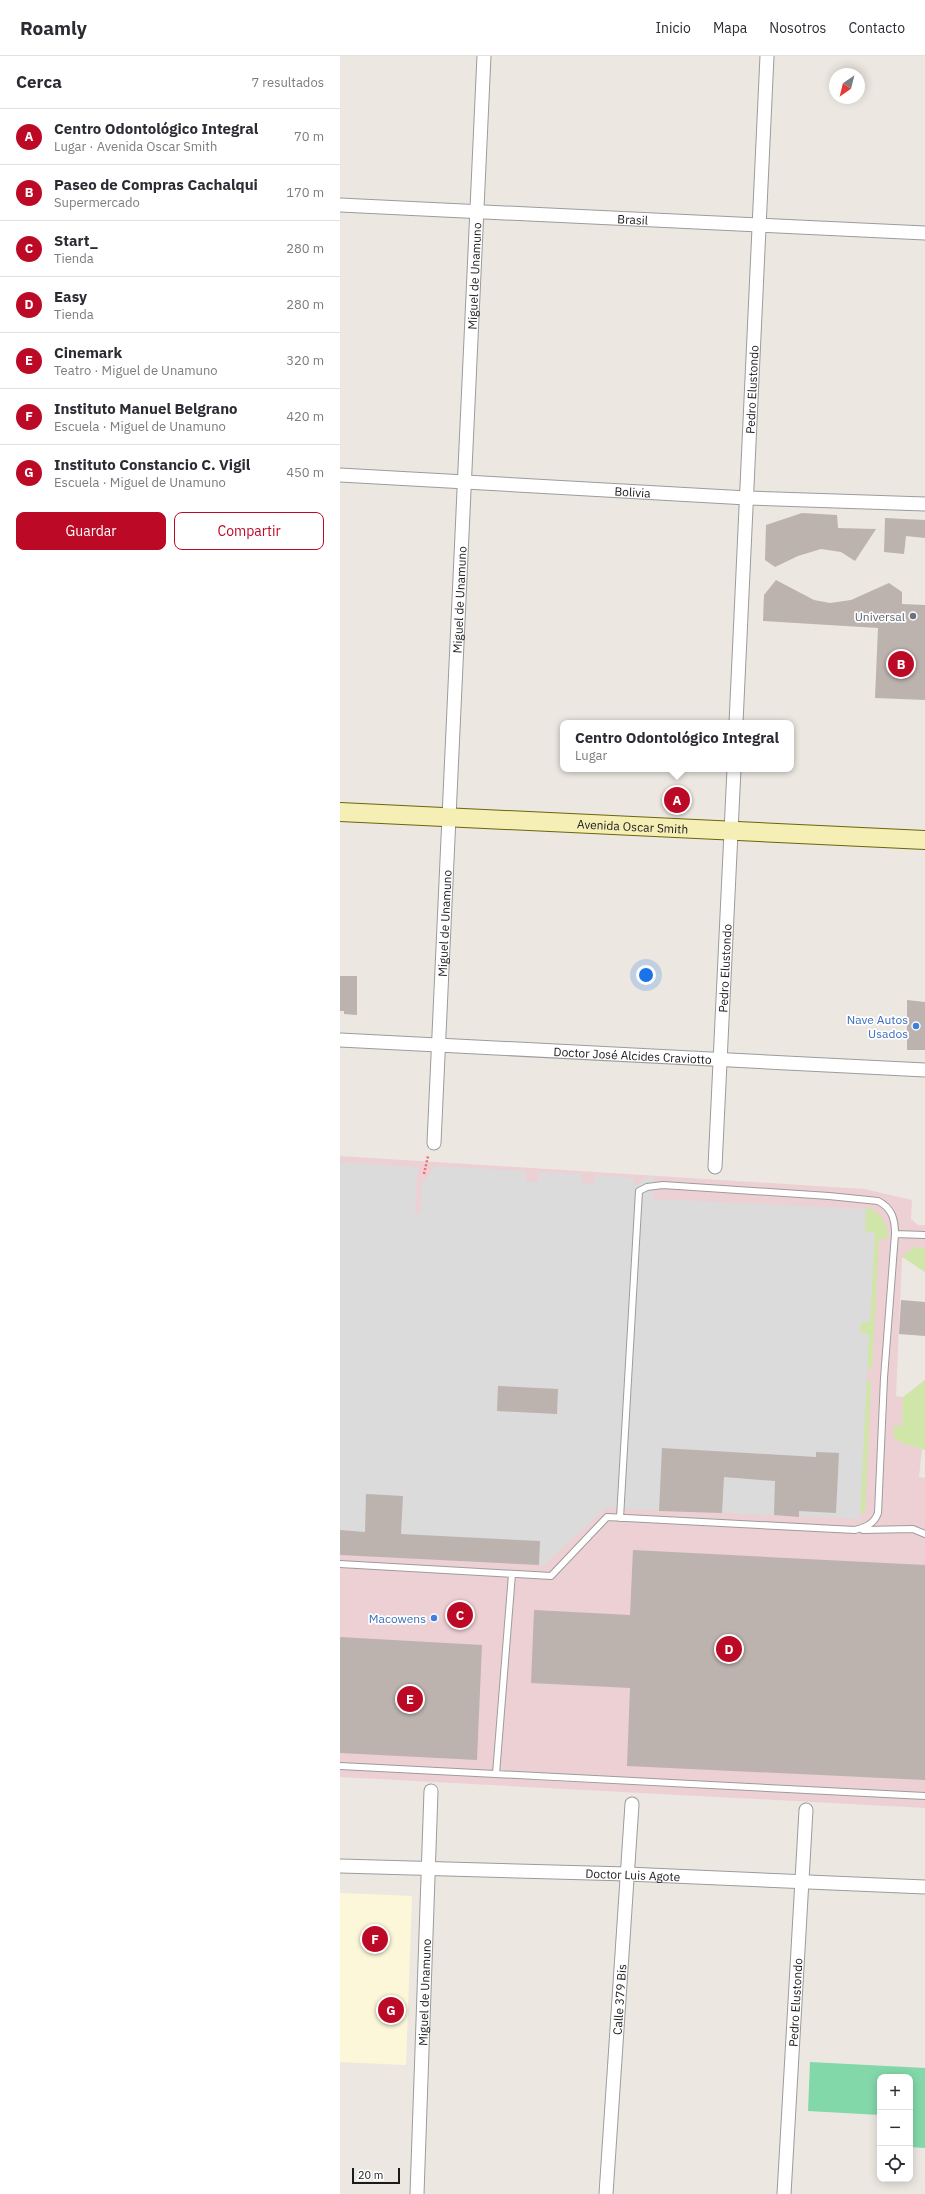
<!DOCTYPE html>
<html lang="es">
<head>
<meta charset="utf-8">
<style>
  body { margin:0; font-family:"IBM Plex Sans",sans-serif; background:#f7f7f7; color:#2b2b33 }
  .controls { position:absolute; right:12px; bottom:12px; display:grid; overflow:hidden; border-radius:8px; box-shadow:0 2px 10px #0003 }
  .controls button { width:36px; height:36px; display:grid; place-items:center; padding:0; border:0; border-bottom:1px solid #e1e1e2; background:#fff; color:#2b2b33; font:20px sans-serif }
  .compass { position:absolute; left:489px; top:12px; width:36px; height:36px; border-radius:50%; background:#fff; box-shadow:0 2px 10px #0003; rotate:215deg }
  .scale { position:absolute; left:12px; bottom:10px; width:48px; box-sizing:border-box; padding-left:4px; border:2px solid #1b1b1b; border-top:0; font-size:11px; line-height:14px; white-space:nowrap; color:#1b1b1b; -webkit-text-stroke:3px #fff; paint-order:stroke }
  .you { position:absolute; left:306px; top:919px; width:14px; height:14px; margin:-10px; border:3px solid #fff; border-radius:50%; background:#1a73e8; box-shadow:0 0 0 6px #1a73e833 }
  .badge { display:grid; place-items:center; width:26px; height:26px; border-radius:50%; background:#bc0a26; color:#fff; font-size:13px; font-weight:700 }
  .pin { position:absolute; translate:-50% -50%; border:2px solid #fff; box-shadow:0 1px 4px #0006 }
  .popup { position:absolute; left:220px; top:664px; width:234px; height:52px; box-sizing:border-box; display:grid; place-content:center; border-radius:8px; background:#fff; filter:drop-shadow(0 1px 3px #0005); font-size:13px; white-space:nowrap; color:#7c7c81 }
  .popup b { font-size:15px; color:#2b2b33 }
  .popup::after { content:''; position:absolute; left:50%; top:100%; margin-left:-8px; border:8px solid transparent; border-top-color:#fff }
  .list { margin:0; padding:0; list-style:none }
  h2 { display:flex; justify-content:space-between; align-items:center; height:52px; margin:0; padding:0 16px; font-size:17px }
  h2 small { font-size:13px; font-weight:400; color:#7c7c81 }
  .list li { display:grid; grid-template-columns:26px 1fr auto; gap:12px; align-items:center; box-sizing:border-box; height:56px; padding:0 16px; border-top:1px solid #e1e1e2 }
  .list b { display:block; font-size:15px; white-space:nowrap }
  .list p { margin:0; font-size:13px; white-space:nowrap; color:#7c7c81 }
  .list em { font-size:13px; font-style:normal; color:#7c7c81 }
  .actions { display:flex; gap:8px; padding:12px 16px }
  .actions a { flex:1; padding:9px 0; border:1px solid #bc0a26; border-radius:8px; text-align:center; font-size:14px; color:#bc0a26 }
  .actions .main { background:#bc0a26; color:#fff }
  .icon { flex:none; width:22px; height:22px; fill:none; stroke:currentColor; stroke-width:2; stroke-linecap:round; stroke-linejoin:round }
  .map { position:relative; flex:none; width:585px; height:2138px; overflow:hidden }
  header { display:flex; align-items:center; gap:24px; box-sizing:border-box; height:56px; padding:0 20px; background:#fff; border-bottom:1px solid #e1e1e2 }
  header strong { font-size:19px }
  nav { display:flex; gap:22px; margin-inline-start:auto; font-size:14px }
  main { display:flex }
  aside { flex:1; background:#fff }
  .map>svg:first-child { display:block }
</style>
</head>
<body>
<header>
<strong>Roamly</strong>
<nav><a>Inicio</a><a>Mapa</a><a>Nosotros</a><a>Contacto</a></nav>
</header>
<main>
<aside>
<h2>Cerca<small>7 resultados</small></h2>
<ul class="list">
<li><span class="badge">A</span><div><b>Centro Odontológico Integral</b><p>Lugar · Avenida Oscar Smith</p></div><em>70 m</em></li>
<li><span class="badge">B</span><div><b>Paseo de Compras Cachalqui</b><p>Supermercado</p></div><em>170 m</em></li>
<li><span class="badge">C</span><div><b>Start_</b><p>Tienda</p></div><em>280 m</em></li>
<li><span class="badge">D</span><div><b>Easy</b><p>Tienda</p></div><em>280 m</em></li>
<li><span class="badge">E</span><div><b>Cinemark</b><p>Teatro · Miguel de Unamuno</p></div><em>320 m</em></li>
<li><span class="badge">F</span><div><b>Instituto Manuel Belgrano</b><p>Escuela · Miguel de Unamuno</p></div><em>420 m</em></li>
<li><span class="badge">G</span><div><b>Instituto Constancio C. Vigil</b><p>Escuela · Miguel de Unamuno</p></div><em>450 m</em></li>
</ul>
<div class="actions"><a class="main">Guardar</a><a>Compartir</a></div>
</aside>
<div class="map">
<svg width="585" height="2138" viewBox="0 0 585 2138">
  <rect width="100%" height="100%" fill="#ece7e1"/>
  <path fill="#edd0d4" d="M0,1100L524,1133L572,1144L571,1163L578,1169H585V1192L574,1191L562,1202L556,1340L563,1341L562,1370H554L561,1387L582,1393L579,1421L585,1422V1752L0,1721Z"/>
  <path fill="#fdf7d9" d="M0,1837L72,1840L66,2009L0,2006Z"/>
  <path fill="#d0e5a8" d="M526,1151C540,1155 548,1167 548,1182L539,1184L532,1313H527L529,1279L520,1277L521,1266H530L534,1177L525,1175Z
    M574,1191L585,1192V1216L562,1201Z
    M585,1324V1394L582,1393L561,1387L554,1382V1370H562L563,1341Z
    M526,1325H531L525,1457H520Z"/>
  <path fill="#82d8a9" d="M470,2006L585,2012V2092L570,2091V2021H540V2059L468,2055Z"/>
  <path fill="#dbdbdb" d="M0,1106L78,1111L75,1158H80L82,1127L96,1110L186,1115V1125L198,1126L199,1116L242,1118V1127L254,1128L255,1119L294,1122V1131L303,1124L314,1120L313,1143L526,1153L525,1175L535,1177L530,1266H521L520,1277L529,1278L520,1463L266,1452L204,1509L0,1499Z"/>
  <path fill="#bcb2ae" d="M462,457L497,459L498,472L536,473L515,505L501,496L481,493L458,500L435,511L425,504L426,469Z
    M545,462L585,464V482L566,480L564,498L544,496Z
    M436,524L474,544L490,547L511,544L549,527L562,536V548L585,549V644L535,642L538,572L423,565L424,539Z
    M325,735L349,736L348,752H325Z
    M0,920H17V959L4,958V955H0Z
    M567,944L585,946V994H567Z
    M561,1244L585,1246V1280L559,1278Z
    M158,1330L218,1333L217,1358L157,1355Z
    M322,1392L476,1401V1396L499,1397L496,1457L459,1455V1461L434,1459L435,1425L384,1421L382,1457L319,1455Z
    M26,1438L63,1440L61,1478L200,1485L199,1509L0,1499V1474L25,1476Z
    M293,1494L585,1509V1724L287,1710L290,1632L191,1627L194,1554L290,1559Z
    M0,1581L142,1589L137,1704L0,1697Z"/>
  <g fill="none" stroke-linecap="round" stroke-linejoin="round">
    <g stroke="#9c9c9c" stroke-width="8">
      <path id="lane" d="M555,1178L585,1179
        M523,1474L573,1473L585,1478
        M0,1508L211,1520L267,1461L515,1474C526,1471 534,1468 538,1457L544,1322L555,1178C555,1163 552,1152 538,1145L489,1140L323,1129L307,1131L299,1135L280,1462
        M0,1710L585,1740
        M156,1718L172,1518"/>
    </g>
    <g stroke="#9c9c9c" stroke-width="15">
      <g id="street">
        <path id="s1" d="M0,149L585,177"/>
        <path id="s2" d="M0,419L407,442L585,448"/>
        <path id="s3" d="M396,667L427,0"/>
        <path id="s4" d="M0,984L585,1014"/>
        <path id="s5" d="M94,1087L144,0"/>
        <path id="s6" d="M375,1111L394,713"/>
        <path id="s7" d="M0,1810L287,1818L585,1831"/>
        <path id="s8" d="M77,2138L91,1735"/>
        <path id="s9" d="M266,2138L292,1748"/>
        <path id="s10" d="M444,2138L466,1754"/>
      </g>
    </g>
    <g stroke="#6a660a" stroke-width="20">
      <g id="secondary">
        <path id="s11" d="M0,756L585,784"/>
      </g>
    </g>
    <path stroke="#f26c73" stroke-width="2.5" stroke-dasharray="2 2" stroke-linecap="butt" d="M84,1118L88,1100"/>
    <use href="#lane" stroke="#fff" stroke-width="6"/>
    <use href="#street" stroke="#fff" stroke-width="13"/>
    <use href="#secondary" stroke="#f5efb6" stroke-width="18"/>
  </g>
  <circle fill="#6b7280" stroke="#fff" stroke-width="1.5" cx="573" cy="560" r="4"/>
  <g fill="#3f7fe0" stroke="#fff" stroke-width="1.5">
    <circle cx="576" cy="970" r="4"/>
    <circle cx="94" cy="1562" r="4"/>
  </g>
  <g text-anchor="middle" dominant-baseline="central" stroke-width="3.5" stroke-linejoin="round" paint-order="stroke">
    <g font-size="12" fill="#1b1b1b" stroke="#fff">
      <text stroke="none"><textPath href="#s1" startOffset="293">Brasil</textPath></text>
      <text stroke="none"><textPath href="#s5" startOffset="868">Miguel de Unamuno</textPath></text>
      <text stroke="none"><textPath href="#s3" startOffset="334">Pedro Elustondo</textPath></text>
      <text stroke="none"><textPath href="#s2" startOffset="293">Bolivia</textPath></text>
      <text stroke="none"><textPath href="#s5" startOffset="544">Miguel de Unamuno</textPath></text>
      <text stroke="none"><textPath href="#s11" startOffset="293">Avenida Oscar Smith</textPath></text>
      <text stroke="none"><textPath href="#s5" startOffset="220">Miguel de Unamuno</textPath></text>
      <text stroke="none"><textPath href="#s6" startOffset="199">Pedro Elustondo</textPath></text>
      <text stroke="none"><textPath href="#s4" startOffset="293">Doctor José Alcides Craviotto</textPath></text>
      <text stroke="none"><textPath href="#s7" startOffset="293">Doctor Luis Agote</textPath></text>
      <text stroke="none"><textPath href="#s8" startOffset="202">Miguel de Unamuno</textPath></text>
      <text stroke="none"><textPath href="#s9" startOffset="195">Calle 379 Bis</textPath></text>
      <text stroke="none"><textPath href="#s10" startOffset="192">Pedro Elustondo</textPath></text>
    </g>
    <g font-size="12" fill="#5b616d" stroke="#fff" text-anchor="end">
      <text x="565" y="560">Universal</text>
    </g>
    <g font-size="12" fill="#366cbe" stroke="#fff" text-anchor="end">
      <text x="568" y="963">Nave Autos<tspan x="568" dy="14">Usados</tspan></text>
      <text x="86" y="1562">Macowens</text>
    </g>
  </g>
</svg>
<div class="controls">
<button>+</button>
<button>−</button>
<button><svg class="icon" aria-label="locate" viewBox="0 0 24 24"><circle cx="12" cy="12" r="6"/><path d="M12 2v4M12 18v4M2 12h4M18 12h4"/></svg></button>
</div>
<svg class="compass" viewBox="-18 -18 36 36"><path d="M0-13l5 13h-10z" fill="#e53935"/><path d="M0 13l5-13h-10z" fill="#7c7c81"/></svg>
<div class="scale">20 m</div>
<div class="you"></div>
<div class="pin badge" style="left:337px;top:744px">A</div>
<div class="popup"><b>Centro Odontológico Integral</b>Lugar</div>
<div class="pin badge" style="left:561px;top:608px">B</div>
<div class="pin badge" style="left:120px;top:1559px">C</div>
<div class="pin badge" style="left:389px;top:1593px">D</div>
<div class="pin badge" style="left:70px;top:1643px">E</div>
<div class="pin badge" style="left:35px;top:1883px">F</div>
<div class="pin badge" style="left:51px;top:1954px">G</div>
</div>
</main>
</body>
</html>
